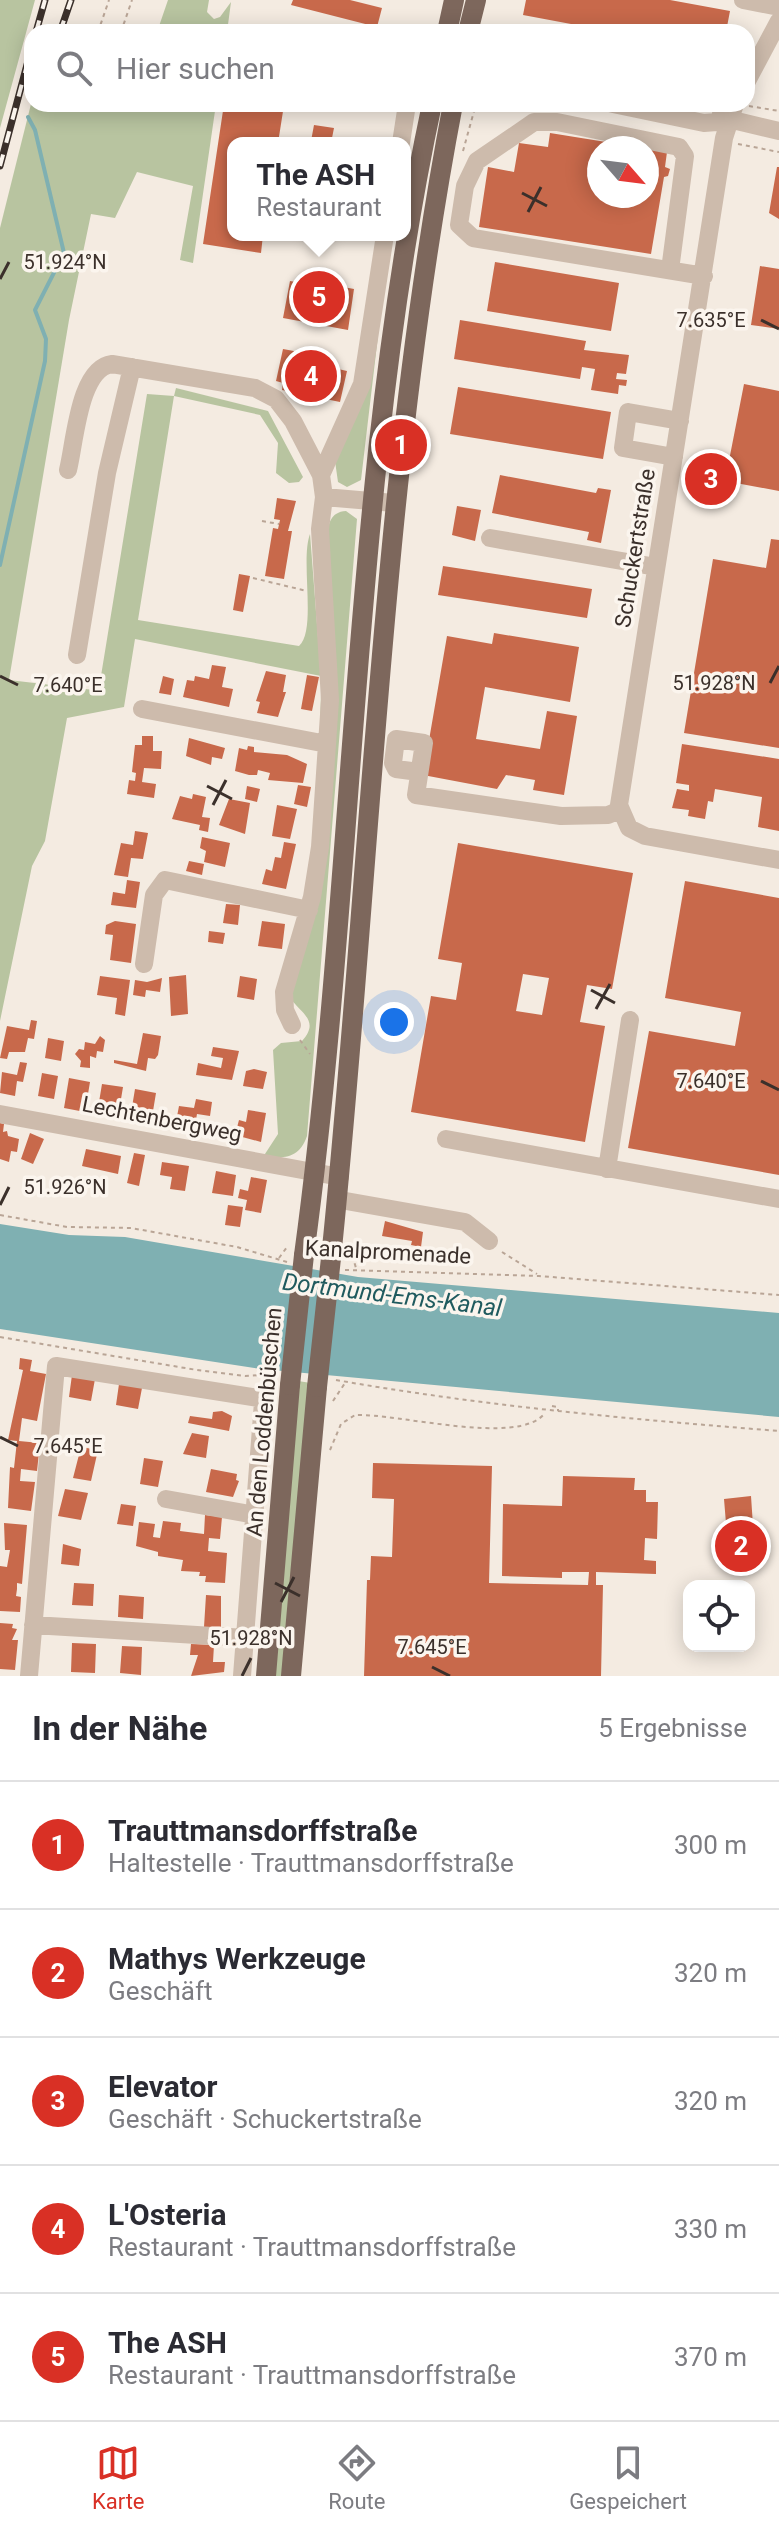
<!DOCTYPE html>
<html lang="de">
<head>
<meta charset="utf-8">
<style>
  body { margin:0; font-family:Roboto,sans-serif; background:#f2f2f3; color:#2b2b33 }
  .controls { position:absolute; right:24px; bottom:24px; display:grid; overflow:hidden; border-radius:16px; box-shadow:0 4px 20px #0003 }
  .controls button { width:72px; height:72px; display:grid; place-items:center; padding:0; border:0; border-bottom:2px solid #e1e1e2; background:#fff; color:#2b2b33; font:40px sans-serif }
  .compass { position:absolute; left:587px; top:136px; width:72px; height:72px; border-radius:50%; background:#fff; box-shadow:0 4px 20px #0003; rotate:118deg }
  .you { position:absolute; left:394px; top:1022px; width:28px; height:28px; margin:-20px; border:6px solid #fff; border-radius:50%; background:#1a73e8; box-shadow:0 0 0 12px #1a73e833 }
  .badge { display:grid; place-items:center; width:52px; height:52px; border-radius:50%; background:#d93025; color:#fff; font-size:26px; font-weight:700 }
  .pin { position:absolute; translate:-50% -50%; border:4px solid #fff; box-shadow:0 2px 8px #0006 }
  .popup { position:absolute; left:227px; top:137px; width:184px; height:104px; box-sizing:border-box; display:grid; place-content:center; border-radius:16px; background:#fff; filter:drop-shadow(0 2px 6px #0005); font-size:26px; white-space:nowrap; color:#7c7c81 }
  .popup b { font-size:30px; color:#2b2b33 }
  .popup::after { content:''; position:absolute; left:50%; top:100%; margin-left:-16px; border:16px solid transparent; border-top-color:#fff }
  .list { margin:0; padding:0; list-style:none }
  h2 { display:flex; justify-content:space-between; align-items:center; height:104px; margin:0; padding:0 32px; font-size:34px }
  h2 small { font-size:26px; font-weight:400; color:#7c7c81 }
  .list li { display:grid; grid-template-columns:52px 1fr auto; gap:24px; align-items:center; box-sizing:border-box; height:128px; padding:0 32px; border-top:2px solid #e1e1e2 }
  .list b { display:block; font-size:30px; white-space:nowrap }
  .list p { margin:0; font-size:26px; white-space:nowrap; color:#7c7c81 }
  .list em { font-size:26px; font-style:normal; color:#7c7c81 }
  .icon { flex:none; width:44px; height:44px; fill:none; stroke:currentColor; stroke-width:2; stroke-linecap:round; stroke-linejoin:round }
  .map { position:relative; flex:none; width:779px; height:1676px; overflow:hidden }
  .search { position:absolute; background:#fff; box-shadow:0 4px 20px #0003; left:24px; right:24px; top:24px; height:88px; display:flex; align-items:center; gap:20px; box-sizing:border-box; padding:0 28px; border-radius:24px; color:#7c7c81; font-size:30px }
  .sheet { height:744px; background:#fff }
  nav { display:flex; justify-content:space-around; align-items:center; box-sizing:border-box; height:112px; border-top:2px solid #e1e1e2; background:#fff; font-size:22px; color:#7c7c81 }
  nav a { display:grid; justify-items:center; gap:4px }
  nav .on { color:#d93025 }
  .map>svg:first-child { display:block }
</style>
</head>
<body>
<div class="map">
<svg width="779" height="1676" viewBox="0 0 779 1676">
  <rect width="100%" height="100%" fill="#f4ebe1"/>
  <path fill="#b8c4a0" d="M0,0H35L0,128Z
    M168,0H209L207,12L214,19L220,17L231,2L227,32H157Z
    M32,100V104H216L193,263L180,260L193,186L137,172L115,218L91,214L69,320L9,680L94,690L100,682L147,394L174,396L176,388L268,411L303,477L299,482L289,483L276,473L278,443L260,415L174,396L138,620L299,646C317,630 300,561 310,534L321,676L135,639L124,707L67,718L45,841L32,866L0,1021V228Z
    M378,336L361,480L347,487L338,482L335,461Z
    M346,511L357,519L307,1136C299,1159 285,1158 263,1157L278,1134L273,1050L281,1043L302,1041C320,1021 302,1014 290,998L314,914L326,537C329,524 330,512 346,511Z
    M298,1381L311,1383L284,1676H273Z"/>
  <path fill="#7fb0b2" d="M0,1224L69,1235L125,1237L358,1277L779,1313V1417L261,1369L0,1329Z"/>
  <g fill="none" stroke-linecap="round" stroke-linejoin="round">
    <path stroke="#7fb0b2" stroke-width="4" d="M0,565L45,361L46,339L35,310L64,253L35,130L28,117"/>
  </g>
  <path fill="#c8694b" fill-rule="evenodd" d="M293,0H350L382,8L377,27L291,5Z
    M526,0H670L730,11L726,32H586L587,27L523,15Z
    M224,104L284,105L278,143H233V235H263L261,253L203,244Z
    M314,125L334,128L331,143L311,141Z
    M550,133L631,146L599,148V196H647V149L667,152L665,167L670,169L668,176L664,177L651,254L479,227L488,167L514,172L519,143L548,147Z
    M777,167H779V219L769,213Z
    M495,262L619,283L611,331L487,311Z
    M760,266L779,269V329L751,325Z
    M307,280L354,289L348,330L283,318L290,281L307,284Z
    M460,320L586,341L584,350L629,355L626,374L617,373L616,379L627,380L626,386L619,385L618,394L591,390L595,369L582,367L580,379L454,359Z
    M283,349L326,357L325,366L347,371L340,402L282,390L283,383L276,381Z
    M744,384L779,391V491L725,481Z
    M458,387L611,412L603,459L450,434Z
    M500,475L596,493L598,488L611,490L601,543L587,540L589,532L492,513Z
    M277,498L296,501L288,531H292L284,579L265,576L273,528L278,529L280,520L274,519Z
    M457,506L481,510L475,541L452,535Z
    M771,539L779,540V748L684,733L713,559L766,568Z
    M443,566L592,589L587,618L438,595Z
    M239,574L250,576L243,612L233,610Z
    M494,633L579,647L570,702L485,687L476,739L540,749L547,711L577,716L564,795L533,790L535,780L506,775L497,789L423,775L447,636L492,644Z
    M212,665L226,667L222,687L233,689L229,707L183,697L187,680L194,681L195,676L209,679Z
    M266,671L286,675L283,692H286L278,717L257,713L260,702L256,701Z
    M307,675L319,677L312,711L301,709Z
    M163,676L174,679L171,695L159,693Z
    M142,736H153V751H162L161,769L144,768L142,782L156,784L154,798L127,794L129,780L135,781L136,773L132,772L135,745H142Z
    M189,738L225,748L222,759L212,757L211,765L186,756Z
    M682,744L779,759V831L758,827L762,797L715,789L713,802L708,801L705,819L688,816L689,810L672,808L677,789L689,791V785L676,783Z
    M248,746L254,747V752L287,755L307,764L303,783L268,780L270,773L258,770L257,775H249L235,771L239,748L247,750Z
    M298,785L311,787L307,807L294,804Z
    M247,786L260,789L257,802L245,799Z
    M193,794L206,797L202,817L210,818L208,832L199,830L200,825L172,819L180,796L192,799Z
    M229,799L250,803L245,834L219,825Z
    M277,805L297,809L290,839L272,836Z
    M135,831L148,833L143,859L131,858L128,877L114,875L121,843L133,845Z
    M202,837L230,843L225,867L204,862L206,851L200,848Z
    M284,842L296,844L286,889L262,884L266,869L272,871L275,857L281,858Z
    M458,843L633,873L612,989L587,985L580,1022L605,1026L585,1142L411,1112L431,996L456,1000L462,963L438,959ZM523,974L549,978L542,1015L516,1011Z
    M189,861L204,864L202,875L186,871Z
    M127,880L140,882L136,908L111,905L113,892L125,894Z
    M685,881L779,898V1175L628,1148L649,1031L735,1046L741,1012L665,998Z
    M226,904L240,905L238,925L223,923Z
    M115,921L136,924L131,963L110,960L113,935L105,934L106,925Z
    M262,921L285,924L282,949L258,946Z
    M209,931L225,933L223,944L208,942Z
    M186,975L188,1014L171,1016L169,977Z
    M100,976L130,980L125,1016L115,1014L117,998L97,995Z
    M240,976L257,979L254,1000L237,997Z
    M162,978L160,992L146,990L145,997L133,995L135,980L147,982Z
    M31,1020L37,1021L34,1039L28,1038L25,1052H9L7,1059L0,1058L7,1026L29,1030Z
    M143,1033L161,1036L158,1055L155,1059L148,1058L146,1071L114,1063V1060L137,1064Z
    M100,1036L105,1040L103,1052L97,1051L96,1058L90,1056V1068L80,1067L81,1061L75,1054L79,1049L84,1050L85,1042L95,1044Z
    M48,1038L64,1041L61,1061L45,1058Z
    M213,1047L239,1051L232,1080L196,1075L198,1063L221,1068L223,1058L211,1056Z
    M20,1062L27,1063L23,1082L17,1081L15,1096L0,1093L2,1072L17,1075Z
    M254,1069L267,1072L263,1089L243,1086L246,1071Z
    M42,1073L58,1076L54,1099L38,1096Z
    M69,1078L90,1082L85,1112L64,1108Z
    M102,1084L123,1087L118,1117L97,1114Z
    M135,1089L156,1093L151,1123L130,1119Z
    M196,1099L212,1102L210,1116L197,1114L194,1131L175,1127L179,1106L194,1108Z
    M248,1110L266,1113L261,1142L235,1135L239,1120L246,1122Z
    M0,1123L4,1124L3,1132L7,1131L8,1136L19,1139L17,1152L11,1151L9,1162L0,1159Z
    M30,1133L44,1139L33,1164L21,1159Z
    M86,1149L121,1156L118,1174L82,1166Z
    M134,1153L145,1155L139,1186L127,1183Z
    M162,1162L189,1166L185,1191L170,1189L172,1177L160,1175Z
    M216,1171L236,1175L233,1196L212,1193Z
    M251,1177L267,1180L261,1213L245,1210L247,1200L238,1198L240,1189L248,1191Z
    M228,1205L243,1207L240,1227L225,1225Z
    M385,1221L423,1232L421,1247L411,1245L412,1241L382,1236Z
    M20,1358L32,1360L30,1371L46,1374L37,1421L22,1418L19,1441L40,1443L37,1471L21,1469L20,1481L35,1482L31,1511L8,1508L10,1467L14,1468L17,1441L8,1440L23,1370L19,1369Z
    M72,1375L95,1379L91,1401L69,1397Z
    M119,1384L142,1388L138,1409L116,1405Z
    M222,1411L232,1416L229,1431L188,1423L190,1416L212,1419L213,1412Z
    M192,1433L209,1436L206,1458L183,1454Z
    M81,1447L98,1450L91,1481L73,1478Z
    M144,1458L163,1461L158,1487L140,1484Z
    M373,1463L492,1466L489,1583L588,1585L589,1572H562V1578L502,1576L503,1504L562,1506L563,1476L635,1478L634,1490H646V1502H658L657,1539L645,1538L644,1560L656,1561V1574L596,1572V1585H603L601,1676H364L367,1580H370L371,1556L392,1557L394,1499L372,1498Z
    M211,1469L237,1474L236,1480L239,1481L233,1497L206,1492Z
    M65,1489L88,1493L81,1520L58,1516Z
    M751,1496L756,1570L730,1572L724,1499Z
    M121,1504L136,1506L133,1526L117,1524Z
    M205,1515L222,1517L220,1539L209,1538L208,1551L227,1553L225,1583L205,1582L206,1576H199L200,1572L181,1571L183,1560L158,1556V1552L136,1546L139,1522L155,1524L153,1537L160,1538L163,1521L181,1523L180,1531L204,1534Z
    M4,1523L27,1525L22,1584L17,1583V1589L16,1596L21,1597L20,1612L0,1611V1566L7,1567L10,1550H5Z
    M63,1544L81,1549L79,1566L61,1564Z
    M74,1583L94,1584L93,1606L72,1605Z
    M119,1595L144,1597L143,1619L118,1617Z
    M206,1595L221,1596V1628L204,1627Z
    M0,1623L13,1624L12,1628L17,1629L12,1640H18L15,1670L0,1669Z
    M72,1643L96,1644L95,1673L71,1672Z
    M191,1644L214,1645L213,1662H225L224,1672L191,1676L198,1655H190Z
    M122,1646L142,1647L141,1675L120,1673Z"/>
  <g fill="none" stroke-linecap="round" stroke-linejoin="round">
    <path stroke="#b9a596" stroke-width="2" stroke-dasharray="4 4" stroke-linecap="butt" d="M98,32L109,0
      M121,32L132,0
      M562,104L600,111
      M749,106L779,111
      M738,144L779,152
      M463,151L476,104
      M262,521L279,524
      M253,578L307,591
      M300,1040L310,1054
      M0,1215L67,1227L131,1228L237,1247L287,1262
      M350,1248L356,1268
      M502,1252L537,1274
      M279,1258L287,1247
      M345,1270L539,1276L779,1295
      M0,1337L197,1370L245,1376L274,1374
      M336,1380C484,1406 628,1419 779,1431
      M333,1401L345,1383
      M552,1406L558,1407V1411
      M330,1450L341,1424L355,1415C397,1413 519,1447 545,1413"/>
    <path stroke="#cdbbac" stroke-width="18" d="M743,0L779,7
      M747,81L779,21
      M613,104L704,123L729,121
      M735,104L724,138L619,805L629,828L645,836L779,860
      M720,117L779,131
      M401,143L407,104
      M670,270L685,156L679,147L557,122H534L477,161L465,186L459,225L473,238L704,276
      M674,457L623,448L628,412L680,421
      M68,470C75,442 79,368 112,364L255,388L276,399L293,421L321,475L324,497L320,529L330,700L320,847L312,897L284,992L285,1010L292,1025
      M321,475L362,384L385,235
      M324,497L394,503
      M490,538L656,567
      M77,655L107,473L132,367
      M142,709L327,744
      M419,772L396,769L393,763L396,739L424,743L416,795L561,816L608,815L620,810
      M144,964L154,895L165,880L309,910
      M0,1114L340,1177
      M446,1139L779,1199
      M607,1169L630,1020
      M346,1201L465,1222L489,1241
      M166,1499L255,1515
      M33,1625L246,1638
      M29,1676L56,1366L259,1398L263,1402L242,1676"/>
    <path stroke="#7d675c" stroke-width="20" d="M447,32L454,0
      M468,32L476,0
      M304,1255C356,873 351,482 432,104
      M331,1258C371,873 380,485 453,104
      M266,1676L290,1385
      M291,1676L317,1387"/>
    <g stroke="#3b302b" stroke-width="7">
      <path id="rail" d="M36,32L45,0
        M60,32L71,0
        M0,166L32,46"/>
    </g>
    <use href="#rail" stroke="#fbf5ee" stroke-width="4" stroke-dasharray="12" stroke-linecap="butt"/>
    <path stroke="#7d675c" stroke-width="20" d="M290,1385L304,1255
      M317,1387L331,1258"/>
  </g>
  <path fill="none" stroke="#3b302b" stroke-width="3" d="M522,193L547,206M528,212L541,187M0,279L9,262M761,320L779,329M0,676L18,685M770,683L779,666M207,786L232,799M213,805L226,780M591,990L615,1003M596,1009L610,984M761,1081L779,1090M0,1205L9,1187M0,1437L18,1446M275,1583L300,1596M281,1602L294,1577M432,1667L450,1676M242,1676L251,1658"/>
  <g text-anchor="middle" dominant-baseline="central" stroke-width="7" stroke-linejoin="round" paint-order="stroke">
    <g font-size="22" fill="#3b302b" stroke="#fbf5ee">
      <text transform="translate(635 548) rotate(-81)">Schuckertstraße</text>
      <text transform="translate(162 1119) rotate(11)">Lechtenbergweg</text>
      <text transform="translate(388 1252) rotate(3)">Kanalpromenade</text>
      <text transform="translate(264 1422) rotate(-85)">An den Loddenbüschen</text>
    </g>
    <g font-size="24" font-style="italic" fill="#1f5a5e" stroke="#fbf5ee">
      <text transform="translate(392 1295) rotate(7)">Dortmund-Ems-Kanal</text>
    </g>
  </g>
  <g font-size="20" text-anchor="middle" fill="#3b302b" stroke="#fbf5ee" stroke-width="7" stroke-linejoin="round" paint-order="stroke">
    <text x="65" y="269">51.924°N</text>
    <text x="711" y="327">7.635°E</text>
    <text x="714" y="690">51.928°N</text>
    <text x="68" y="692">7.640°E</text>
    <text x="711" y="1088">7.640°E</text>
    <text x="65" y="1194">51.926°N</text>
    <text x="68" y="1453">7.645°E</text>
    <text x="251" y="1645">51.928°N</text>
    <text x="432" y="1654">7.645°E</text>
  </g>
</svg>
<div class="controls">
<button><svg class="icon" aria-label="locate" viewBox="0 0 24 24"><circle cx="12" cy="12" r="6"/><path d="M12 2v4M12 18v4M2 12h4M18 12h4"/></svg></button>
</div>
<svg class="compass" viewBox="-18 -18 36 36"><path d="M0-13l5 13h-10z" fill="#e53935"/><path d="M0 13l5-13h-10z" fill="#7c7c81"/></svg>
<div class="you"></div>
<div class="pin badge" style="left:401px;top:445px">1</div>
<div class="pin badge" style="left:741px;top:1546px">2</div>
<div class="pin badge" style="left:711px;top:479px">3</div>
<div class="pin badge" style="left:311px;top:376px">4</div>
<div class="pin badge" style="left:319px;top:297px">5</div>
<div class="popup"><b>The ASH</b>Restaurant</div>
<div class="search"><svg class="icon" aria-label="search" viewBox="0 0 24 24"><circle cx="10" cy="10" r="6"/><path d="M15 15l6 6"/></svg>Hier suchen</div>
</div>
<section class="sheet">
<h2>In der Nähe<small>5 Ergebnisse</small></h2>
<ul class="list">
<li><span class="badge">1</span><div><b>Trauttmansdorffstraße</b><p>Haltestelle · Trauttmansdorffstraße</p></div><em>300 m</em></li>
<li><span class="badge">2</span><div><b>Mathys Werkzeuge</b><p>Geschäft</p></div><em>320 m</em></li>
<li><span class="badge">3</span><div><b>Elevator</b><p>Geschäft · Schuckertstraße</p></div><em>320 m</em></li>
<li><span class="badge">4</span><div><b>L'Osteria</b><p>Restaurant · Trauttmansdorffstraße</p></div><em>330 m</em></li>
<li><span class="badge">5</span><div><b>The ASH</b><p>Restaurant · Trauttmansdorffstraße</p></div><em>370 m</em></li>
</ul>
</section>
<nav>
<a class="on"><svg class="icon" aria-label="map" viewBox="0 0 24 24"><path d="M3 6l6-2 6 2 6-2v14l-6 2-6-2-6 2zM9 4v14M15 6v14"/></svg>Karte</a>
<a><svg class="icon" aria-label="directions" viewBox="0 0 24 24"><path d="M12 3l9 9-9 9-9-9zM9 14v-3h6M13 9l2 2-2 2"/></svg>Route</a>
<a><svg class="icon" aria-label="saved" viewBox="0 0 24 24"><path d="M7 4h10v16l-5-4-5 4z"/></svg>Gespeichert</a>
</nav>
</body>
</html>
